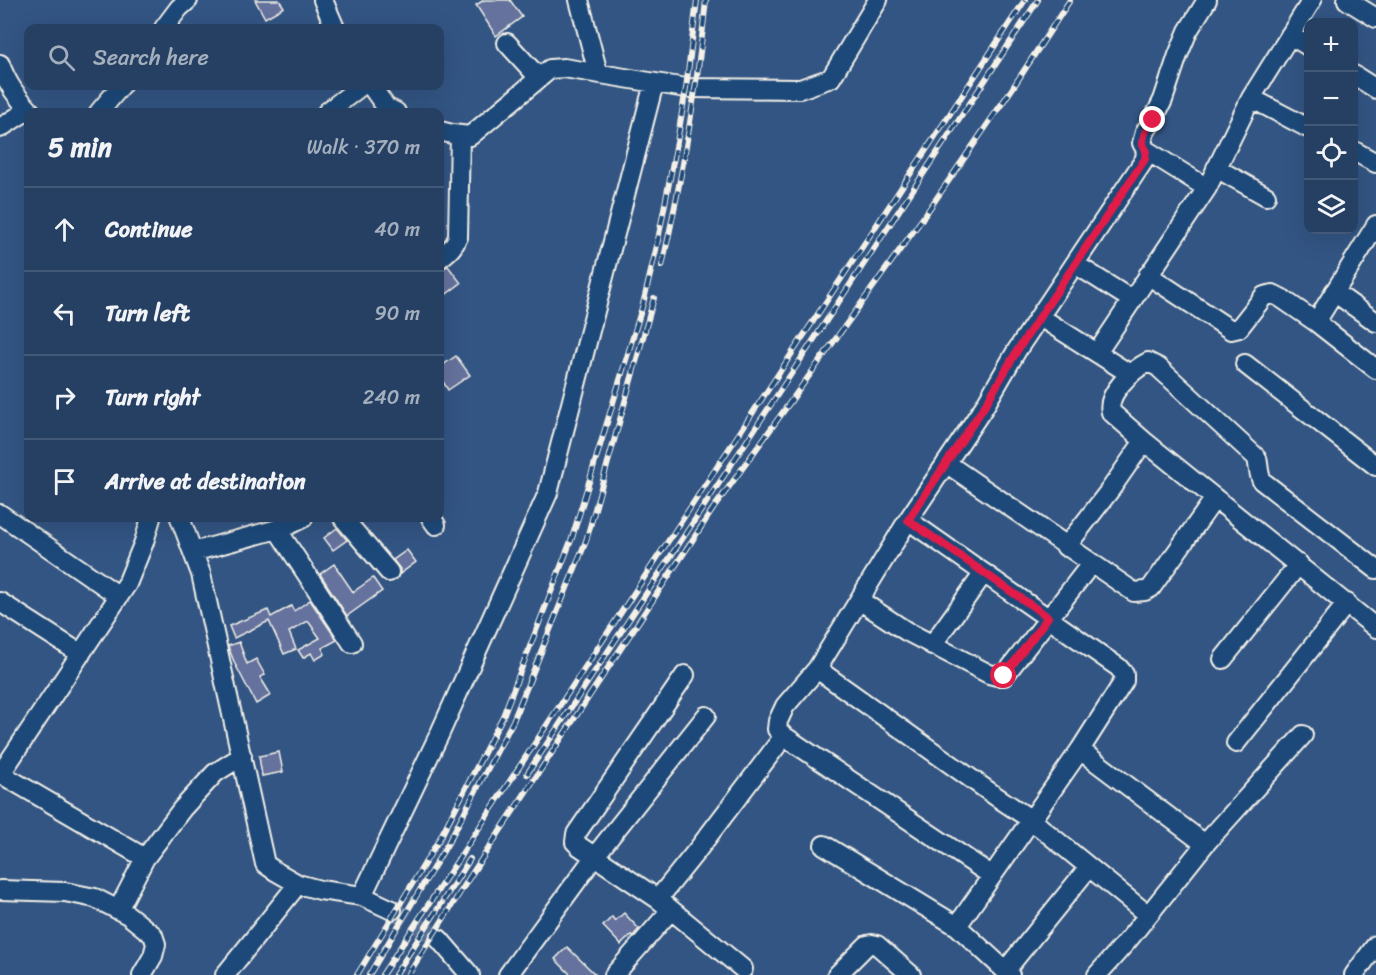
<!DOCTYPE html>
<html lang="en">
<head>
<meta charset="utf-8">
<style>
  body { margin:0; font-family:Sriracha,sans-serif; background:#324b6c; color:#f1f3f6 }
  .controls { position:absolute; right:18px; top:18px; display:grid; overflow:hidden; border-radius:12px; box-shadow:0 6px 24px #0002 }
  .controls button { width:54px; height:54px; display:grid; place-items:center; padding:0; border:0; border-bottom:2px solid #425978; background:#264063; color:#f1f3f6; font:30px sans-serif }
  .stop { position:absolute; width:18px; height:18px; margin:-14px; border:4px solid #e11d48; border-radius:50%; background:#fff }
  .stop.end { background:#e11d48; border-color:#fff; box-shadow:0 2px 6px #0008 }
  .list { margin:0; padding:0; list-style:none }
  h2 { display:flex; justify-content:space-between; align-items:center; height:78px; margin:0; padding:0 24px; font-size:26px }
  h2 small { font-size:20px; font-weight:400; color:#a4afbe }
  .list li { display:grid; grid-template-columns:39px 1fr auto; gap:18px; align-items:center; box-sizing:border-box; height:84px; padding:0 24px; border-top:2px solid #425978 }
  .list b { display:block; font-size:22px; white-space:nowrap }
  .list em { font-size:20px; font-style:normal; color:#a4afbe }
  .icon { flex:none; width:33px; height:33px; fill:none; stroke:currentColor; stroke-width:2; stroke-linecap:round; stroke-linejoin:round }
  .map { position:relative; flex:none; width:1376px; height:975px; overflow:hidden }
  .search { position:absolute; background:#264063; box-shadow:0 6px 24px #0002; left:24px; top:24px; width:420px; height:66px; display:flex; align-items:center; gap:15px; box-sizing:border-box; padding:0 21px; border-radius:12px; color:#a4afbe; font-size:22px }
  .panel { position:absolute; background:#264063; box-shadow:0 6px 24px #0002; left:24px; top:108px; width:420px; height:414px; border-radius:12px }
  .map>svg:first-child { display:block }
</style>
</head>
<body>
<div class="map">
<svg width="1376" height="975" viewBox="0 0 1376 975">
  <rect width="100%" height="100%" fill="#335584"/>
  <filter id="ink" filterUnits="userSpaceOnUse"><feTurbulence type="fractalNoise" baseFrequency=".0167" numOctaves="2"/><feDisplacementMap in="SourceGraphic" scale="12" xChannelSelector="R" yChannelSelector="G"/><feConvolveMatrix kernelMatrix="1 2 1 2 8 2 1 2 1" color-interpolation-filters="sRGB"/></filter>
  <g filter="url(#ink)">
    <path fill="#65729d" stroke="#f4f1e8" stroke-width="1.5" d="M255,0H279L284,7L265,18Z
      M484,0H510L522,17L496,36L476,5Z
      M448,266L461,283L440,299V269Z
      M456,356L470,375L448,390L440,377V367Z
      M337,528L347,540L333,550L324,538Z
      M407,550L416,562L400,574V569L393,560Z
      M334,564L353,592L373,578L382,591L347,616L320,574Z
      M310,600L337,640L322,648L325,654L315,660L311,653L303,658L298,650L320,638L308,621L289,632L296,649L284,654L269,621L234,638L229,626L268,610L271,617L291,606L294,611Z
      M239,642L247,664L256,659L265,675L260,677L271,695L256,704L235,664L229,649L228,646Z
      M279,752L283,772L262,776L259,756Z
      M624,913L639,929L633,936L631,935L621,945L603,926L612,917L615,921Z
      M567,947L596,975H571L555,959Z"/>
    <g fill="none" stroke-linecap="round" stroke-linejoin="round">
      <path stroke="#506c93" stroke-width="18" stroke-dasharray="18 9" stroke-linecap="butt" d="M392,910L439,939"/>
      <g stroke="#f4f1e8" stroke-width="22">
        <path id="minor" d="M323,0L335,28
          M579,0L598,73
          M1347,0L1376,18
          M164,28L179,8L188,0
          M1290,35L1308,46
          M507,43L539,78
          M0,64C7,84 17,97 31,112
          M1354,75L1376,89
          M371,86L386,107L396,112
          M1251,98L1308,128
          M99,112L121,86
          M327,112L361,86
          M0,128L28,110
          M440,131L452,134L470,136L550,69L564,68L686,88L800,89L831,78L878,0
          M1146,150L1207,188
          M1354,151L1376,163
          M1216,168L1266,196
          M440,258C448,252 454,247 458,237L460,135
          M1075,264L1132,300
          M1148,275L1231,330L1239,328L1264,296L1273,294L1281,298L1316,322L1376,369
          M1334,292L1376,322
          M1040,317L1130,374
          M1316,322L1376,225
          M1097,353L1207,188L1251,98L1312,0
          M1245,364L1376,466
          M946,463L1134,592L1145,591L1151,588L1215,498
          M0,514L119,596
          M180,518L201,574L265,864L275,871L298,884L320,890L362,896L392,910
          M343,518L389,572
          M431,518L436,525
          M908,520L1118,667L1124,674V681L1080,750L957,926
          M277,529L352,643
          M1066,547L1110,490L1144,441
          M193,552L285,527L303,518
          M1376,569L1262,481C1258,473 1259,466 1257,458L1158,367L1148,362C1132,370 1106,394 1111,412L1144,441L1376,628
          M859,600L906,631L989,674L997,676H1004L1091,564
          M0,602L81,654
          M932,645L984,573
          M1223,659L1299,564
          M817,669L994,795L1030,819L1148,915
          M685,675L576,834L575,842L579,846L658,899L743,969
          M1236,743L1347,603
          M1080,750L1205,844
          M1,774L145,858
          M0,775L127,584L144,542L151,518
          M824,845L957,926L1010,975
          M991,875L784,736L777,729L778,721L785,706L817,669L908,520L984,407L1017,350L1145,159L1146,150L1142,143L1145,132L1153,120L1163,100L1178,55L1188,31L1207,0
          M0,890L65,892L95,898L128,915L153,935L156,944L153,956L142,975
          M362,896L440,733L548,493L654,83
          M658,899L699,848L784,736
          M118,910L145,858L182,809L215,773L242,756
          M439,939L470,975
          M1005,971L1089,867
          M225,975L298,884
          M508,975L595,856L706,716
          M614,975L671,910
          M837,975L867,945L872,944L877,945L911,975
          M1097,975L1129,939L1205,844L1303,735
          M1354,975L1376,945"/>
      </g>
      <use href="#minor" stroke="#1f4a7a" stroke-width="18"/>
      <g stroke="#f4f1e8" stroke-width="6">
        <path id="rail" d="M662,266C682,179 697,89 706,0
          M527,774L1038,0
          M357,975L440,838L503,716L572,538L643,304L656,250L677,142L686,88L697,0
          M369,975L448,843L513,721L586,541L654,298
          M382,975L1025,0
          M395,975L470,859
          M408,975L473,872L713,509L925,215L1012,89L1070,0"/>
      </g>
      <use href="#rail" stroke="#1f4a7a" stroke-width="4" stroke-dasharray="11" stroke-linecap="butt"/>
    </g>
  </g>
  <g fill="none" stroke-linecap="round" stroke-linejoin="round" filter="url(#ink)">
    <path stroke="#e11d48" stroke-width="8" d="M1004,676L1048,617L908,520L984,407L1017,351L1145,159L1146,150L1142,143L1145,132L1153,120"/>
  </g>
</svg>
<div class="controls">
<button>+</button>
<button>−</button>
<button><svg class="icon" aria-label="locate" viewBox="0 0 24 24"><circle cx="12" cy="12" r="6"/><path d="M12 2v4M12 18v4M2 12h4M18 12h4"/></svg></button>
<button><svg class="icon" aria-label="layers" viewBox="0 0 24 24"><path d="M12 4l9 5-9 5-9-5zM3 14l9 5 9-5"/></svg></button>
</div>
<div class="stop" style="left:1004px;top:676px"></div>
<div class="stop end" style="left:1153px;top:120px"></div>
<div class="search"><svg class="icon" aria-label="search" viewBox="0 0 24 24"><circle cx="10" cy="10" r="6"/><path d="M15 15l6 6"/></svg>Search here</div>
<section class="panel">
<h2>5 min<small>Walk · 370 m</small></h2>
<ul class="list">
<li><svg class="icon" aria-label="ahead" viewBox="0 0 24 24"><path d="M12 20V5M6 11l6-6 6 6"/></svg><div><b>Continue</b></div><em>40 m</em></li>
<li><svg class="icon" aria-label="left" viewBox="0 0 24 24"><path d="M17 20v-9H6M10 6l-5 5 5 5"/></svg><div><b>Turn left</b></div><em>90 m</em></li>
<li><svg class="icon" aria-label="right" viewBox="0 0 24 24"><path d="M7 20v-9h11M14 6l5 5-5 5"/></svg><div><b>Turn right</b></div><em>240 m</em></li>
<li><svg class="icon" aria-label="arrive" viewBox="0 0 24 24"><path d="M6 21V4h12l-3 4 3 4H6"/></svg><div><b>Arrive at destination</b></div></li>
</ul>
</section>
</div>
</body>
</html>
